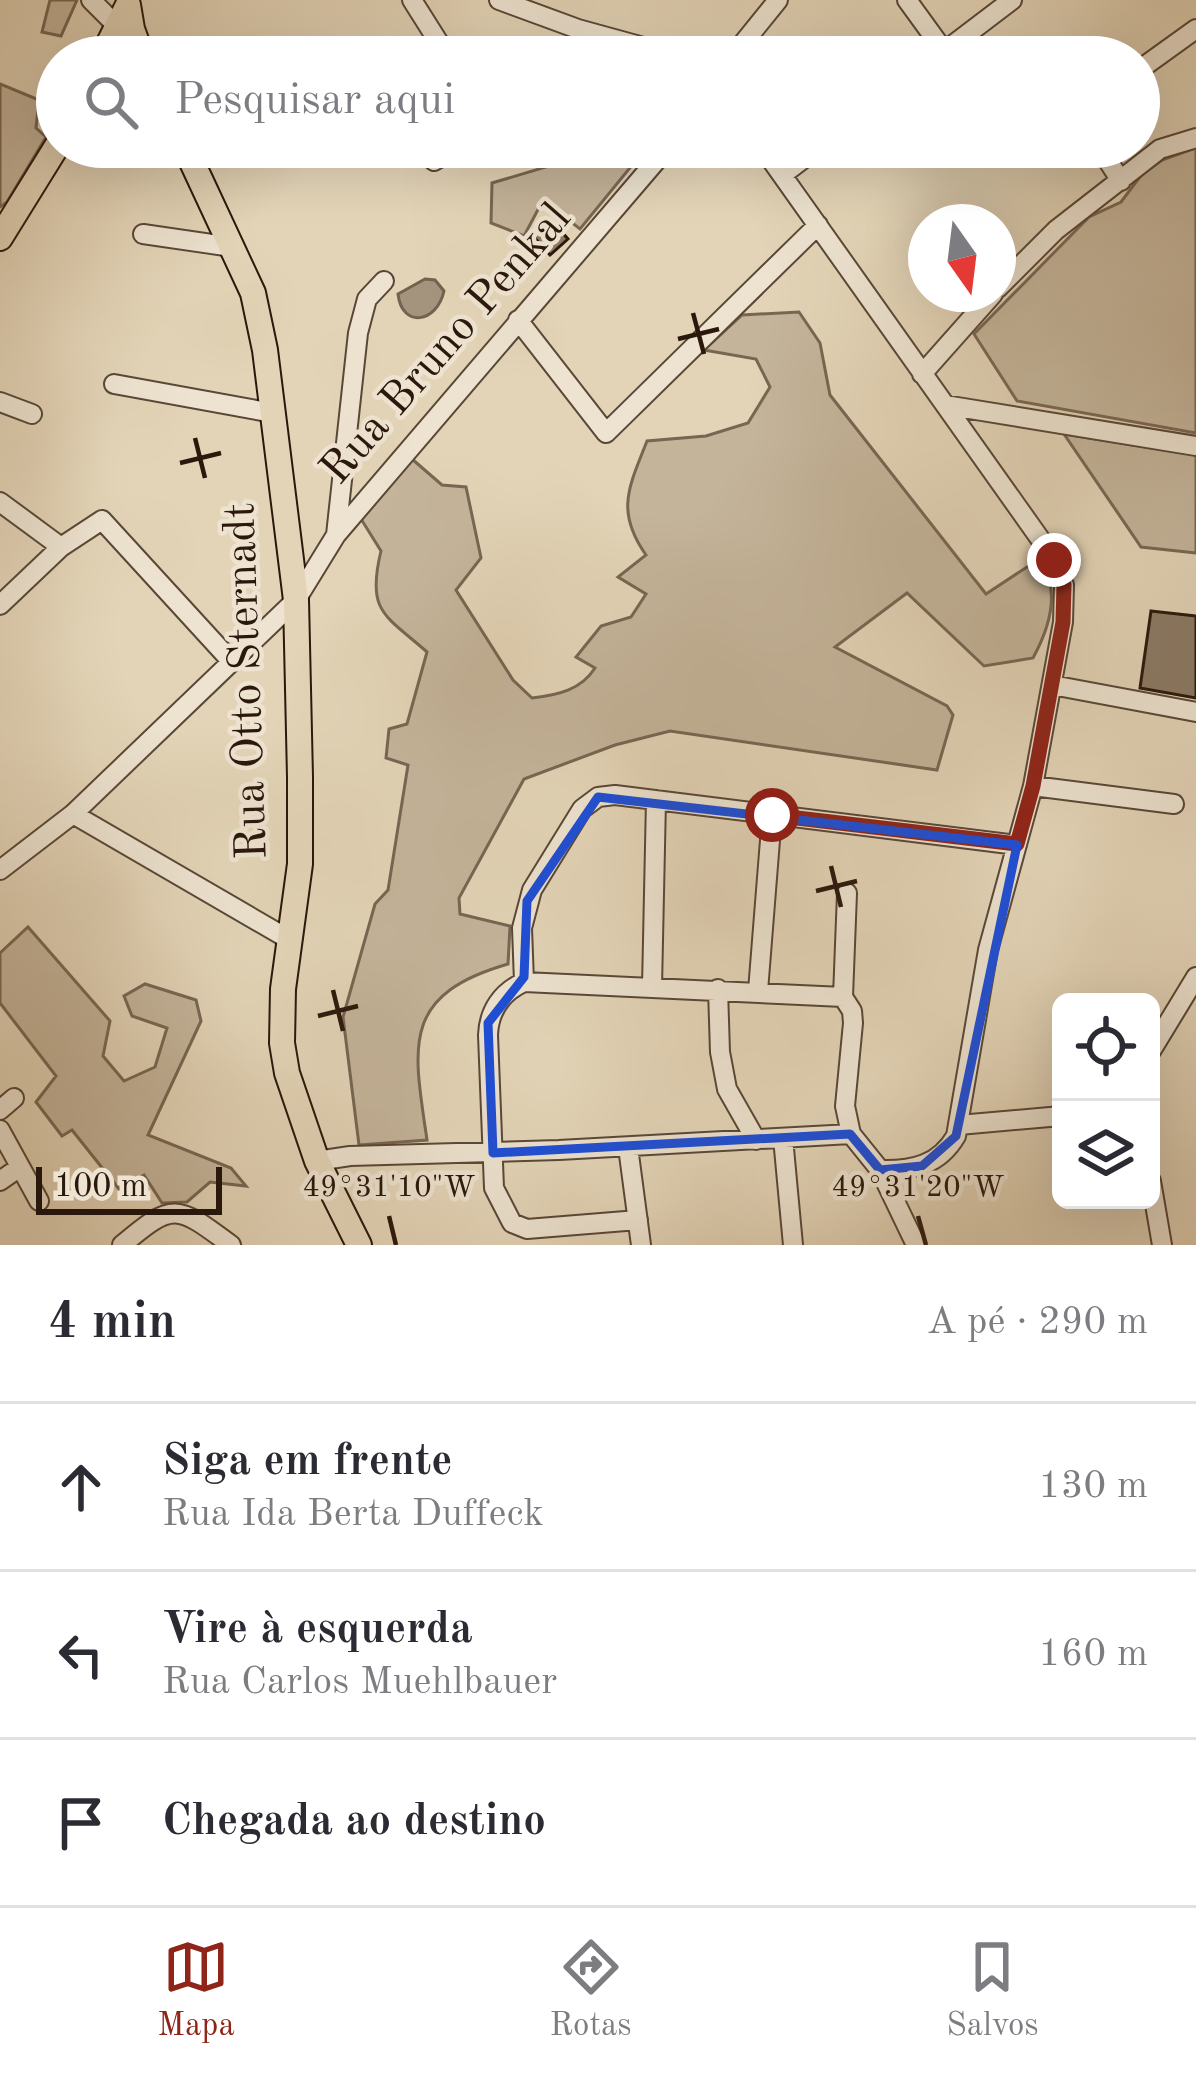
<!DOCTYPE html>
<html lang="pt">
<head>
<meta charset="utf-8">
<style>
  body { margin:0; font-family:"Old Standard TT",serif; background:#f2f2f3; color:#2b2b33 }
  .controls { position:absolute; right:36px; bottom:36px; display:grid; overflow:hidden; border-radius:18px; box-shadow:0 12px 48px #0002 }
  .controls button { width:108px; height:108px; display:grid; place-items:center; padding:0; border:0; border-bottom:3px solid #e1e1e2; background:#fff; color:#2b2b33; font:60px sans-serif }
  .compass { position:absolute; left:908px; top:204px; width:108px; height:108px; border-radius:50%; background:#fff; box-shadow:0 12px 48px #0002; rotate:166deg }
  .scale { position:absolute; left:36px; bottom:30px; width:186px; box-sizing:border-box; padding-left:12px; border:6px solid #2b180c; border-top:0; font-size:33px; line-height:42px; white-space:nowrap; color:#2b180c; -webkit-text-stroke:9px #ede3d0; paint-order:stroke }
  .stop { position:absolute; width:36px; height:36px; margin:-27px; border:9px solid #8f2418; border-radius:50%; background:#fff }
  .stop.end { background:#8f2418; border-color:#fff; box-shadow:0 3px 12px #0008 }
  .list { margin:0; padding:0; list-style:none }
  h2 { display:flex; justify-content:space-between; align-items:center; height:156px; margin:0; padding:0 48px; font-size:51px }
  h2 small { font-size:39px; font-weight:400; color:#7c7c81 }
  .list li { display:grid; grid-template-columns:78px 1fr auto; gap:36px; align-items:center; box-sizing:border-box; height:168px; padding:0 48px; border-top:3px solid #e1e1e2 }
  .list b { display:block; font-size:45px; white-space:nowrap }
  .list p { margin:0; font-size:39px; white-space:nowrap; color:#7c7c81 }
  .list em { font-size:39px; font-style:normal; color:#7c7c81 }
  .icon { flex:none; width:66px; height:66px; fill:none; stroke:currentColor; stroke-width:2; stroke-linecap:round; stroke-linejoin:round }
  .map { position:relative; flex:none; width:1196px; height:1245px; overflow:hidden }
  .search { position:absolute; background:#fff; box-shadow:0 12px 48px #0002; left:36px; right:36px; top:36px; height:132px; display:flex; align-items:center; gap:30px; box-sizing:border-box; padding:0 42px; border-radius:66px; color:#7c7c81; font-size:45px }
  .sheet { height:660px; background:#fff }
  nav { display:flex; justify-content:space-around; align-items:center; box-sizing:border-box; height:168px; border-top:3px solid #e1e1e2; background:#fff; font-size:33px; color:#7c7c81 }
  nav a { display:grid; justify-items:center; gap:6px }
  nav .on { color:#8f2418 }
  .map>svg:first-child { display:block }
</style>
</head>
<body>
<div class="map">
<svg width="1196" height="1245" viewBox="0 0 1196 1245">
  <rect width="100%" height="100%" fill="#e3d4b7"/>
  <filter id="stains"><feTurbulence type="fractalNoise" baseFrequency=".00167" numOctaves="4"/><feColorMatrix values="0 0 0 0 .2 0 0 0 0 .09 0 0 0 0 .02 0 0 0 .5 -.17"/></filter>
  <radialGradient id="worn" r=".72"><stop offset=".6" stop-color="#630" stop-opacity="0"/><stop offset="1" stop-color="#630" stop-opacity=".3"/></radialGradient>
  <path fill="#c4b49a" stroke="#786653" stroke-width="3" d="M50,0H77L61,36L42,32Z
    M0,84L39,100L36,128L46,137L7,202L0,207Z
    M581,147H647L580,229L543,200L524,236L491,223L492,183L566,161Z
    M1196,148V433L1017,401L974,334L1089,217L1121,202L1142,174L1162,160Z
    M799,312L820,343L830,395L986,594L1039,559C1061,589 1050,627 1033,658L984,666L907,593L835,647L947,706L953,715L937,770L670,731L615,745L524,779L459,898L460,914L510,926L508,964C401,995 413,1045 427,1140L359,1145L343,1017L375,904L388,890L408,765L386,758L389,729L407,724L427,652C385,615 366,612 381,551L361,519L412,459L442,485L466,487L481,558L456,590L513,680L532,698C558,695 581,690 595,668L576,657L601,626L631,617L646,594L618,577L646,555C615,511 629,487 647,441L706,436L748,423L770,387L756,359L704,350L742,315Z
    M1064,434L1196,455V553L1141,547Z
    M28,927L110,1021L103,1056L124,1081L155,1067L167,1028L132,1016L124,996L145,984L196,1000L201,1021L148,1135L231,1168L246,1186L210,1182L187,1202L162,1203L144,1175L119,1189L72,1130L62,1136L36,1102L56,1076L0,1003V953Z"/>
  <path fill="#a4947d" stroke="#746250" stroke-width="3" d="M425,279L435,280L444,291C437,323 402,329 398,294Z"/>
  <path fill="#8b7a65" stroke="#2b180c" stroke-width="3" d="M552,221L568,239L550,255L534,237Z
    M1151,611L1196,616V698L1140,688Z"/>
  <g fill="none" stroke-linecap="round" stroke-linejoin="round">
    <g stroke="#594737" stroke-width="22">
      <path id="minor" d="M91,0L117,26
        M412,0L448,57
        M499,0L578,29L680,57
        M907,0L944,51
        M732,57L778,0
        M937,57L1012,0
        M1139,70L1196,29
        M762,147L1048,550L1064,585L1063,622L1033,786L988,950L956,1136C939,1165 913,1171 880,1170
        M1099,147L1121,181
        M434,161L458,147
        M782,175L819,147
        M143,234L232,247
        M998,288L1056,230L1160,149L1196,138
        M518,320L606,433L818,225
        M922,374L993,294
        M114,384L273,413
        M0,402L32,414
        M945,405L1196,446
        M0,502L61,547
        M336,535L358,333L367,299L384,281
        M0,605L61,547L102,520L232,662
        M1052,685L1196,712
        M1033,786L1174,804
        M73,814L290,940
        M0,870L73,814L296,600L336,535L668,147
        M524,982L522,928L532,890L582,809L598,797L615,795L1017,845
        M652,987L656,800
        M718,989L720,1052L727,1089L756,1140
        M758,991L772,815
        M843,997L847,893
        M1151,1051L1196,977
        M0,1110L14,1098
        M959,1125L1061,1116
        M0,1130L39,1201
        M783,1138L793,1245
        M628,1147L641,1245
        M317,1161L350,1156L559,1150L851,1134L880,1170L916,1245
        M0,1181L20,1167
        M1151,1181L1162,1245
        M638,1220L527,1229L512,1223L494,1188L488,1035C489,1010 502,992 524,982L843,997L852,1011L853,1023L845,1106L851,1134
        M122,1245C173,1202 176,1204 231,1245"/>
    </g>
    <g stroke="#2b180c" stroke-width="28">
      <path id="major" d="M128,5L132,29L142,57
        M102,57L128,5
        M185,147L253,293L265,350L296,600L300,777V864L283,989L282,1043L287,1073L317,1161L359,1245
        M0,238L57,146"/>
    </g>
    <use href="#minor" stroke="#ede3d0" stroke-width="18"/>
    <use href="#major" stroke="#e3d4b7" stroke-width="24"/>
  </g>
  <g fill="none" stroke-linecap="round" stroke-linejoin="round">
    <path stroke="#8f2418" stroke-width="15" d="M772,815L1017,844L1033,786L1063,622L1064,585L1054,560"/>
  </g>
  <path fill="none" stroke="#1d4ed8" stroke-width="9" stroke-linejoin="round" d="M598,797L1017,845L956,1136L922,1166L880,1170L850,1134L493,1153L488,1023L524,977L527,901Z"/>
  <path fill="none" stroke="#2b180c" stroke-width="4.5" d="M693,313L704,354M678,339L719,329M195,438L205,478M180,463L221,453M831,866L841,907M816,891L857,881M333,990L343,1031M318,1016L358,1006M389,1216L396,1245M918,1216L926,1245"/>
  <g text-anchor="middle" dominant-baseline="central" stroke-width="9" stroke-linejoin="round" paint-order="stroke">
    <g font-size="45" fill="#2b180c" stroke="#ede3d0">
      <text transform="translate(447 345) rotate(-49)">Rua Bruno Penkal</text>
      <text transform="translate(248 681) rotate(-92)">Rua Otto Sternadt</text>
    </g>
  </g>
  <g font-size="30" text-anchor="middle" fill="#2b180c" stroke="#ede3d0" stroke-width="9" stroke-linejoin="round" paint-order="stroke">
    <text x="389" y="1196">49°31'10"W</text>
    <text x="918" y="1196">49°31'20"W</text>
  </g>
  <rect width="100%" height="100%" filter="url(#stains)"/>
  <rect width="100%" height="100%" fill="url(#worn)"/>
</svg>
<div class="controls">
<button><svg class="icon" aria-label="locate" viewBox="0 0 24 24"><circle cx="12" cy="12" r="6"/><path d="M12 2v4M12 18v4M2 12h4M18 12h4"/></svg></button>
<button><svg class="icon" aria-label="layers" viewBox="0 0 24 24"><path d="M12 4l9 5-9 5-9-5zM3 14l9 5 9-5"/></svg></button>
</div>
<svg class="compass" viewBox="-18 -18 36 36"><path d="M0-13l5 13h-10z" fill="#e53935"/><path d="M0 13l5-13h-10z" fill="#7c7c81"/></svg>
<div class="scale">100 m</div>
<div class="stop" style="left:772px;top:815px"></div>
<div class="stop end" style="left:1054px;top:560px"></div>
<div class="search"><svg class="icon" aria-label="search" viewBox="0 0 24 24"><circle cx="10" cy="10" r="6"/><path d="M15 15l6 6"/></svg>Pesquisar aqui</div>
</div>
<section class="sheet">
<h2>4 min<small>A pé · 290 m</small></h2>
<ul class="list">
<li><svg class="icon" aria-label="ahead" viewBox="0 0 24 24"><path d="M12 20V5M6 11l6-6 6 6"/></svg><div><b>Siga em frente</b><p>Rua Ida Berta Duffeck</p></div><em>130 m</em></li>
<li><svg class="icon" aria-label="left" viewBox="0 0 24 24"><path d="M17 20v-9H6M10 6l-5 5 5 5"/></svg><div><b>Vire à esquerda</b><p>Rua Carlos Muehlbauer</p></div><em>160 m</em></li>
<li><svg class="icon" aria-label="arrive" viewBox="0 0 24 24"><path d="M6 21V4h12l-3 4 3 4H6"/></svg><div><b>Chegada ao destino</b></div></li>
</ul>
</section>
<nav>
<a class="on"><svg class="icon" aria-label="map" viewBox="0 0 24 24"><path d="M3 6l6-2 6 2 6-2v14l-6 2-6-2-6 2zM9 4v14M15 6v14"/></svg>Mapa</a>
<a><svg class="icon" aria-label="directions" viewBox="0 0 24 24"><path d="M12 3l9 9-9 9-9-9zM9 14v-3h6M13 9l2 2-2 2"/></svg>Rotas</a>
<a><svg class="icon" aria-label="saved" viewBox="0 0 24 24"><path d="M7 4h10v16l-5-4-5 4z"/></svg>Salvos</a>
</nav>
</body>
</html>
